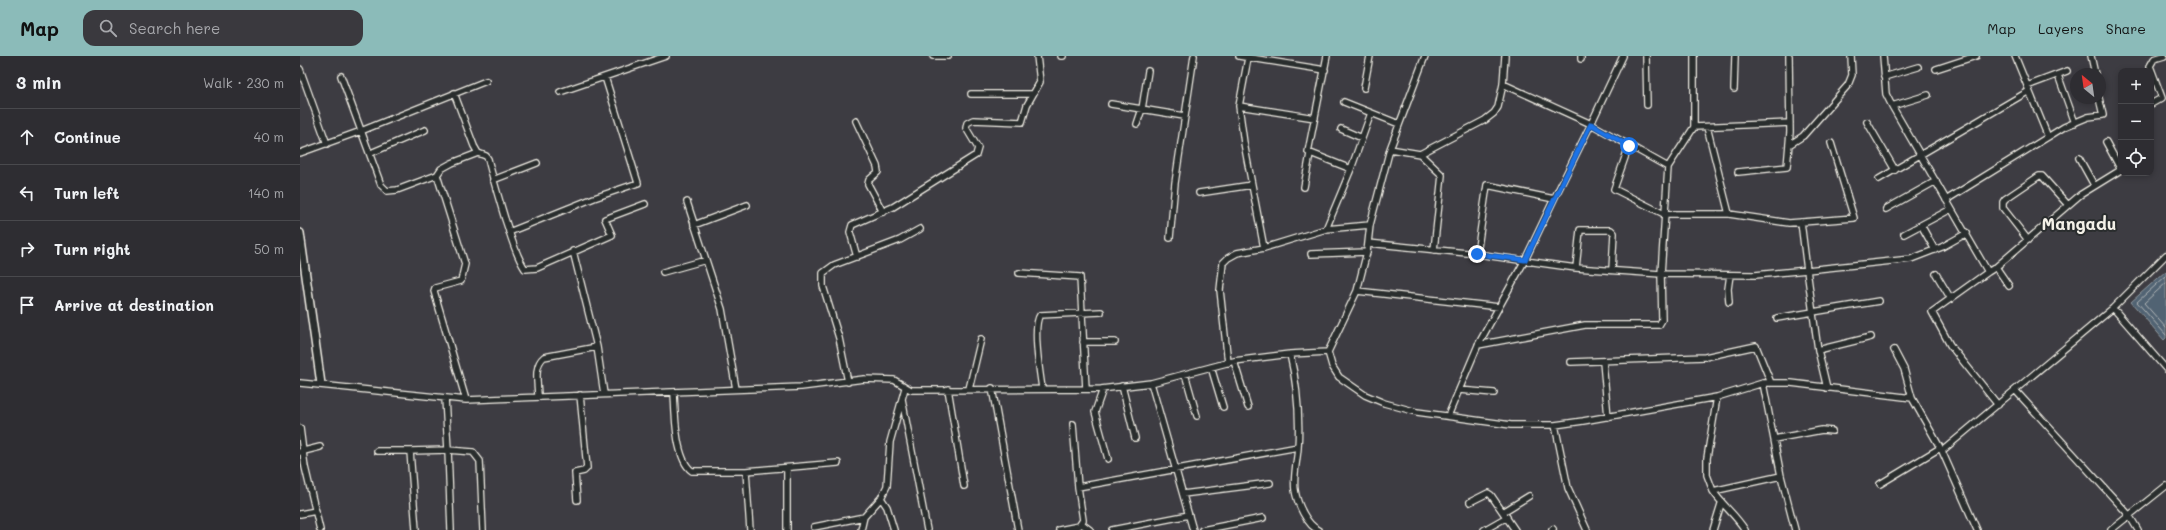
<!DOCTYPE html>
<html lang="en">
<head>
<meta charset="utf-8">
<style>
  body { margin:0; font-family:Mali,sans-serif; background:#3a393e; color:#f1f3f6 }
  .controls { position:absolute; right:12px; top:12px; display:grid; overflow:hidden; border-radius:8px; box-shadow:0 2px 6px #0003 }
  .controls button { width:36px; height:36px; display:grid; place-items:center; padding:0; border:0; border-bottom:1px solid #49494d; background:#2e2d32; color:#f1f3f6; font:20px sans-serif }
  .compass { position:absolute; left:1770px; top:12px; width:36px; height:36px; border-radius:50%; background:#2e2d32; box-shadow:0 2px 6px #0003; rotate:331deg }
  .stop { position:absolute; width:12px; height:12px; margin:-9px; border:3px solid #1a73e8; border-radius:50%; background:#fff }
  .stop.end { background:#1a73e8; border-color:#fff; box-shadow:0 1px 4px #0008 }
  .list { margin:0; padding:0; list-style:none }
  h2 { display:flex; justify-content:space-between; align-items:center; height:52px; margin:0; padding:0 16px; font-size:17px }
  h2 small { font-size:13px; font-weight:400; color:#a7a8ac }
  .list li { display:grid; grid-template-columns:26px 1fr auto; gap:12px; align-items:center; box-sizing:border-box; height:56px; padding:0 16px; border-top:1px solid #49494d }
  .list b { display:block; font-size:15px; white-space:nowrap }
  .list em { font-size:13px; font-style:normal; color:#a7a8ac }
  .icon { flex:none; width:22px; height:22px; fill:none; stroke:currentColor; stroke-width:2; stroke-linecap:round; stroke-linejoin:round }
  .map { position:relative; flex:none; width:1866px; height:474px; overflow:hidden }
  header { display:flex; align-items:center; gap:24px; box-sizing:border-box; height:56px; padding:0 20px; background:#8bbbb9; color:#111 }
  header strong { font-size:19px }
  nav { display:flex; gap:22px; margin-inline-start:auto; font-size:14px }
  .search { width:280px; height:36px; background:#3a393e; display:flex; align-items:center; gap:10px; box-sizing:border-box; padding:0 14px; border-radius:12px; color:#a7a8ac; font-size:15px }
  main { display:flex }
  aside { flex:1; background:#2e2d32 }
  .map>svg:first-child { display:block }
</style>
</head>
<body>
<header>
<strong>Map</strong>
<div class="search"><svg class="icon" aria-label="search" viewBox="0 0 24 24"><circle cx="10" cy="10" r="6"/><path d="M15 15l6 6"/></svg>Search here</div>
<nav><a>Map</a><a>Layers</a><a>Share</a></nav>
</header>
<main>
<aside>
<h2>3 min<small>Walk · 230 m</small></h2>
<ul class="list">
<li><svg class="icon" aria-label="ahead" viewBox="0 0 24 24"><path d="M12 20V5M6 11l6-6 6 6"/></svg><div><b>Continue</b></div><em>40 m</em></li>
<li><svg class="icon" aria-label="left" viewBox="0 0 24 24"><path d="M17 20v-9H6M10 6l-5 5 5 5"/></svg><div><b>Turn left</b></div><em>140 m</em></li>
<li><svg class="icon" aria-label="right" viewBox="0 0 24 24"><path d="M7 20v-9h11M14 6l5 5-5 5"/></svg><div><b>Turn right</b></div><em>50 m</em></li>
<li><svg class="icon" aria-label="arrive" viewBox="0 0 24 24"><path d="M6 21V4h12l-3 4 3 4H6"/></svg><div><b>Arrive at destination</b></div></li>
</ul>
</aside>
<div class="map">
<svg width="1866" height="474" viewBox="0 0 1866 474">
  <rect width="100%" height="100%" fill="#3d3c42"/>
  <filter id="ink" filterUnits="userSpaceOnUse"><feTurbulence type="fractalNoise" baseFrequency=".025" numOctaves="2"/><feDisplacementMap in="SourceGraphic" scale="8" xChannelSelector="R" yChannelSelector="G"/><feConvolveMatrix kernelMatrix="1 2 1 2 8 2 1 2 1" color-interpolation-filters="sRGB"/></filter>
  <g filter="url(#ink)">
    <path fill="#516373" stroke="#929ca2" d="M1866,215V282L1864,284L1831,246Z"/>
    <g fill="none" stroke-linecap="round" stroke-linejoin="round">
      <path stroke="#b3b8b9" stroke-width="1" d="M1866,220L1837,246L1866,279
        M1866,227L1844,247L1866,272"/>
      <g stroke="#f4f1e8" stroke-width="8">
        <path id="minor" d="M633,0H648
          M761,0H763
          M939,0L1025,14
          M1027,0L1008,96L1051,113L1071,57
          M1323,0L1291,68L1368,111L1394,71L1490,67
          M1346,0L1347,49
          M1583,0L1586,38L1592,50L1688,216L1696,211L1709,230
          M1715,0L1748,81
          M1791,0L1795,18
          M948,2L939,50L944,87L964,192
          M1281,3V0
          M0,13L27,88
          M1636,13L1676,0
          M1758,19L1775,67
          M41,20L81,129L87,135L97,134L137,119L141,113L152,107L178,97
          M1584,21L1618,11
          M1203,28L1205,0
          M1727,30L1767,15
          M1064,32L1070,0
          M1434,33L1435,0
          M260,36L366,0
          M154,37L174,90L178,97L186,100L188,103C193,123 199,143 205,163C211,180 215,198 225,213L237,212L312,179L305,163L345,148
          M671,38H733
          M1044,46L1099,68
          M811,48L884,60
          M1851,48L1862,42L1850,10L1854,3L1864,0
          M939,50L1015,62
          M1592,50L1628,39
          M556,65L577,110L578,116L569,124L568,128L583,156
          M1567,66L1595,114
          M837,68L842,53L848,15
          M1394,71V0
          M1407,71L1429,158
          M1041,73L1062,82
          M1489,89L1503,80L1548,29L1552,19L1551,0
          M1329,90L1314,133L1364,158H1429L1489,167L1554,162L1531,87
          M1090,93L1120,98L1142,119L1134,194
          M0,97L61,75L186,25
          M71,97L125,74
          M1120,98L1185,64L1194,57L1198,51L1203,28L1291,68L1254,143
          M1779,102L1794,129
          M1438,116L1487,111L1490,76L1489,0
          M137,119L165,208L161,225L135,232L134,235L166,344
          M1579,123L1729,35
          M193,124L237,107
          M1004,131L1010,98
          M899,137L952,129
          M1646,144L1764,71L1788,61L1803,59L1799,42
          M387,146L422,253L436,333
          M1586,153L1636,125
          M394,169L447,149
          M1621,169L1635,194
          M1026,173L1051,113
          M209,176L294,142L338,127L305,21
          M1604,178L1651,153
          M870,182L875,127L894,0
          M1728,184L1703,152V146L1705,143L1739,120H1742L1768,149
          M1068,187L1177,198L1276,212L1361,218L1368,111
          M273,195L297,291L304,338
          M1011,198L1067,196
          M557,201L550,176L552,169L593,151L676,99L678,92L666,72L667,67L673,64L722,66L727,49L740,26L737,0
          M1696,211L1780,139L1819,115L1820,112L1806,86
          M1276,212L1280,174H1311L1314,177L1312,214
          M363,216L406,204
          M1688,216L1632,256L1650,289L1698,349
          M719,217L780,221L786,333
          M1636,218L1651,243
          M1057,235L1199,251L1225,204L1254,143L1187,129L1177,198
          M1429,246L1428,233L1430,219
          M1813,252L1866,313
          M1477,262L1579,245
          M783,286H815
          M1178,289L1285,269H1359L1362,264L1361,218L1455,219L1507,214L1501,166
          M1518,294L1571,281
          M1594,294L1604,313L1612,342
          M1028,296L1057,235L1067,196L1070,169L1090,93L1125,0
          M990,298C997,328 1000,361 998,392C997,405 993,421 995,434C997,447 1007,470 1019,474
          M934,305L948,351
          M1271,306L1405,301L1456,290L1471,327
          M1303,306L1308,361
          M928,307L920,234L923,207L928,202L937,197L964,192L1026,173L1070,169
          M911,311L923,351
          M885,318L897,360
          M548,326L539,282L523,230V217L534,209L600,184L620,173
          M0,327L166,344L501,331L564,323L594,324L611,334L801,333L851,327L934,305L990,298L1028,296L1032,310L1039,321L1065,339L1084,347L1117,356L1211,369H1255L1283,365L1417,341L1463,327H1491L1612,342L1642,395L1813,252L1866,199
          M851,327L893,474
          M1463,327L1481,420L1495,474
          M822,330L835,382
          M692,332L718,474
          M742,332C740,318 732,270 740,259L801,256
          M1527,332L1518,294L1507,214L1611,203L1642,191L1667,177
          M648,333L664,430
          M669,333L681,283
          M803,333L795,356L808,403
          M1159,334L1194,337
          M1715,334L1829,459L1838,474
          M374,336C375,356 375,403 392,415H446L450,474
          M238,341C238,328 233,310 244,301L297,291
          M1417,341L1407,402V419L1413,435L1481,420
          M145,342L148,394L173,396L180,405L183,474
          M602,343L627,474
          M1148,360L1178,289L1199,251
          M1255,369L1268,432L1287,474
          M0,372L5,411L20,474
          M1474,383L1522,374L1532,375
          M77,395H110
          M1642,395L1677,474
          M0,396L20,391
          M487,412V474
          M446,415L538,407
          M1580,428L1640,392
          M778,431L998,391
          M1413,435C1422,449 1436,459 1445,474
          M883,438L970,427
          M581,442L587,451L594,474
          M277,444L275,417L284,415L287,412L280,339
          M1170,446L1188,437L1191,439L1215,474
          M1203,456L1229,440
          M0,458L16,455
          M782,468L790,474
          M514,471L564,461
          M116,474L110,395L148,394L151,474
          M561,474L564,461L581,442L587,430L590,386L605,332
          M759,474L779,470L783,464L778,431L773,368
          M812,474L889,459
          M902,474L963,462
          M1184,474L1207,461
          M1252,474L1253,473
          M1413,474L1421,448
          M1811,474L1866,430"/>
      </g>
      <g stroke="#f4f1e8" stroke-width="10">
        <path id="tertiary" d="M0,177L21,328"/>
      </g>
      <use href="#minor" stroke="#2a2d2e" stroke-width="5.5"/>
      <use href="#tertiary" stroke="#2a2d2e" stroke-width="7"/>
    </g>
  </g>
  <g fill="none" stroke-linecap="round" stroke-linejoin="round" filter="url(#ink)">
    <path stroke="#1a73e8" stroke-width="5" d="M1177,198L1225,204L1291,68L1329,90"/>
  </g>
  <g text-anchor="middle" dominant-baseline="central" stroke-width="4" stroke-linejoin="round" paint-order="stroke">
    <g font-size="17" font-weight="bold" fill="#f4f1e8" stroke="#2a2d2e">
      <text x="1779" y="167">Mangadu</text>
    </g>
  </g>
</svg>
<div class="controls">
<button>+</button>
<button>−</button>
<button><svg class="icon" aria-label="locate" viewBox="0 0 24 24"><circle cx="12" cy="12" r="6"/><path d="M12 2v4M12 18v4M2 12h4M18 12h4"/></svg></button>
</div>
<svg class="compass" viewBox="-18 -18 36 36"><path d="M0-13l5 13h-10z" fill="#e53935"/><path d="M0 13l5-13h-10z" fill="#a7a8ac"/></svg>
<div class="stop" style="left:1329px;top:90px"></div>
<div class="stop end" style="left:1177px;top:198px"></div>
</div>
</main>
</body>
</html>
